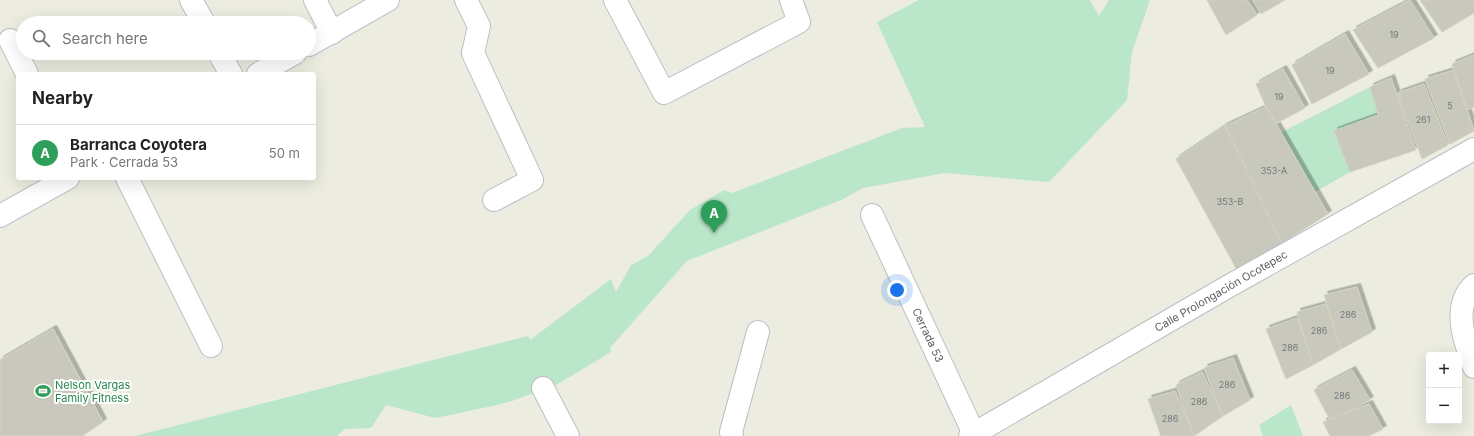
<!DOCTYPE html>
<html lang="en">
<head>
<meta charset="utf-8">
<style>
  body { margin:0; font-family:Inter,sans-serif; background:#f2f2f2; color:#222 }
  .controls { position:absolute; right:12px; bottom:12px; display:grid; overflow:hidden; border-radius:4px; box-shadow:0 4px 16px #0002 }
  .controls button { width:36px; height:36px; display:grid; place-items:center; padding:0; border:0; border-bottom:1px solid #e0e0e0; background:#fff; color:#222; font:20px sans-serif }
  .you { position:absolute; left:897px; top:290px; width:14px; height:14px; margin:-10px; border:3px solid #fff; border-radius:50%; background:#1a73e8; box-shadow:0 0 0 6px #1a73e833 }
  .badge { display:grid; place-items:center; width:26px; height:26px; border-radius:50%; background:#111827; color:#fff; font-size:13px; font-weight:700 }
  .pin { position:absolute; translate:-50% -33px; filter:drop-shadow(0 1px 2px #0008) }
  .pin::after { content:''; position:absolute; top:21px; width:14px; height:12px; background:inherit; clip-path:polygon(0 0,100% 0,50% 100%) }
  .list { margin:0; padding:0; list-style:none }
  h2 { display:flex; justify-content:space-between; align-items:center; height:52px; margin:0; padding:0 16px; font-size:17px }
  h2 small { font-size:13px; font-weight:400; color:#767676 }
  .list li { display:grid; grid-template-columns:26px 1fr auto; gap:12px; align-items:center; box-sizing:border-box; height:56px; padding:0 16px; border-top:1px solid #e0e0e0 }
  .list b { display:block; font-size:15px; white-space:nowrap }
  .list p { margin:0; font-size:13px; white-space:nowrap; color:#767676 }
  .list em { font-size:13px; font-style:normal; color:#767676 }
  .icon { flex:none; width:22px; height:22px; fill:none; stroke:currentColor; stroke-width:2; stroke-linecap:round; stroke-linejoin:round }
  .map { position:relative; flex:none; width:1474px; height:436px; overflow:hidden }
  .search { position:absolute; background:#fff; box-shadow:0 4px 16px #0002; left:16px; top:16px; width:300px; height:44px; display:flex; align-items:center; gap:10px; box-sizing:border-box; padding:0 14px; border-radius:22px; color:#767676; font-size:15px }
  .panel { position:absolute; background:#fff; box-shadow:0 4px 16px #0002; left:16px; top:72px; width:300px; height:108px; border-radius:4px }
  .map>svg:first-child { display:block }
</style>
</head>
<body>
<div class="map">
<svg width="1474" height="436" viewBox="0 0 1474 436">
  <defs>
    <filter id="shadow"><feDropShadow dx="3.5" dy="-3.5" stdDeviation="0" flood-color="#0004"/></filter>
  </defs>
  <rect width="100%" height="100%" fill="#ecede0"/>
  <path fill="#bae7c9" d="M919,0H1090L1099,16L1109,0H1150L1132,52L1127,100L1049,182L945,173L863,188L841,200L687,261L610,348L611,352L558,384L512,401L493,406L435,418L386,405L371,428L345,429L337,436H135L528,336L530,340L611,279L616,292L631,265L648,256L690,210L724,190L732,193L902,128L925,127L877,22Z
    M1370,87L1378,115L1334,131L1350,172L1315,192L1282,132Z
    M1291,405L1303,436H1263L1259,425Z"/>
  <path fill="#c8c8bd" stroke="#d2d2be" filter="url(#shadow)" d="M1207,0H1247L1257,15L1226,35Z
    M1253,0H1285L1261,14Z
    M1410,0L1434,38L1378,68L1353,30Z
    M1420,0H1474V13L1442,32Z
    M1345,34L1369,74L1312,104L1292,65Z
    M1474,55V107L1467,110L1452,64Z
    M1283,69L1305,108L1277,123L1266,107L1256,84Z
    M1454,70L1474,131L1450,144L1425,79Z
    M1391,78L1416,150L1350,172L1334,131L1378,115L1370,87Z
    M1424,84L1448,145L1422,159L1398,93Z
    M1266,107L1328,214L1282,243L1225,126Z
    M1225,126L1282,243L1237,270L1176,159Z
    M1357,287L1372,332L1341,349L1324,295Z
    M1326,304L1341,349L1313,365L1297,312Z
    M1297,318L1313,365L1286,379L1266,329Z
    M53,329L103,422L82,436H0V360Z
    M53,329L103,422L82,436H0V360Z
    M1233,358L1250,400L1223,416L1204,368Z
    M1352,370L1370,400L1330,420L1314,390Z
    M1202,372L1223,416L1194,436L1176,385Z
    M1175,391L1194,436H1161L1148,399Z
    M1369,404L1383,429L1369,436H1330L1323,422Z"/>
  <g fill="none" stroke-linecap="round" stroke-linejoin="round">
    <g stroke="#bdbdc5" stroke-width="24">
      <path id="minor" d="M191,0L204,23
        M315,0L332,33
        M466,0L479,26L473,53L532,180L494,200
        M615,0L664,93L799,22L791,0
        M10,40L27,74
        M219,53L231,74
        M127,178L211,346
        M872,215L974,434
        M1474,285C1451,306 1465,343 1474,367
        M543,388L568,436
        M732,436L731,432L758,332
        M970,436L1229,286L1474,149"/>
    </g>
    <g stroke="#c0c0ca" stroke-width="24">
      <path id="secondary" d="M309,45L388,0
        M258,74L295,53
        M0,216L68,178"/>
    </g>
    <use href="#minor" stroke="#fff" stroke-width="22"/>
    <use href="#secondary" stroke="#fff" stroke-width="22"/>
  </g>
  <defs>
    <g id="stadium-bare" transform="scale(1.2)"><path d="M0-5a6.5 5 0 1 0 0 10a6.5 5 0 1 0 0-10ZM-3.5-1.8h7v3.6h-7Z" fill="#2e9e5b" stroke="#fff" stroke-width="2.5" paint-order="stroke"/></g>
  </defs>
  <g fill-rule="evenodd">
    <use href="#stadium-bare" x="43" y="391"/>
  </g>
  <g text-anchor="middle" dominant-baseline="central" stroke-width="4" stroke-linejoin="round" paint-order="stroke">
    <g font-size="9" fill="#757679">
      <text x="1394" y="34">19</text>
      <text x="1330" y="70">19</text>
      <text x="1279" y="96">19</text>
      <text x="1450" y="105">5</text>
      <text x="1423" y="119">261</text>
      <text x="1274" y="170">353-A</text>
      <text x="1230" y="201">353-B</text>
      <text x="1348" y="314">286</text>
      <text x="1319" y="330">286</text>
      <text x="1290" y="347">286</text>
      <text x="1227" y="384">286</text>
      <text x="1342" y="395">286</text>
      <text x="1199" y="401">286</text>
      <text x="1170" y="418">286</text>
    </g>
    <g font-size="11" fill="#595a62" stroke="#fff">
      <text transform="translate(1221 291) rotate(-30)">Calle Prolongación Ocotepec</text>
      <text transform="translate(928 335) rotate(65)">Cerrada 53</text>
    </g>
    <g font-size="11" fill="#27864d" stroke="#fff" text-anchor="start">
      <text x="55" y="385">Nelson Vargas<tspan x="55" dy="13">Family Fitness</tspan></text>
    </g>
  </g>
</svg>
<div class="controls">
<button>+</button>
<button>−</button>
</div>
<div class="you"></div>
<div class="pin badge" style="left:714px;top:233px;background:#2e9e5b">A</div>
<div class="search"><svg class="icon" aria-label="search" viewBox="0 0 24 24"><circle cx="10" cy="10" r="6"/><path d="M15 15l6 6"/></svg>Search here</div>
<section class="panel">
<h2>Nearby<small></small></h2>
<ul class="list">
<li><span class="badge" style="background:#2e9e5b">A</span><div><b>Barranca Coyotera</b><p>Park · Cerrada 53</p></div><em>50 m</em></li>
</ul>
</section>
</div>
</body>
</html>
